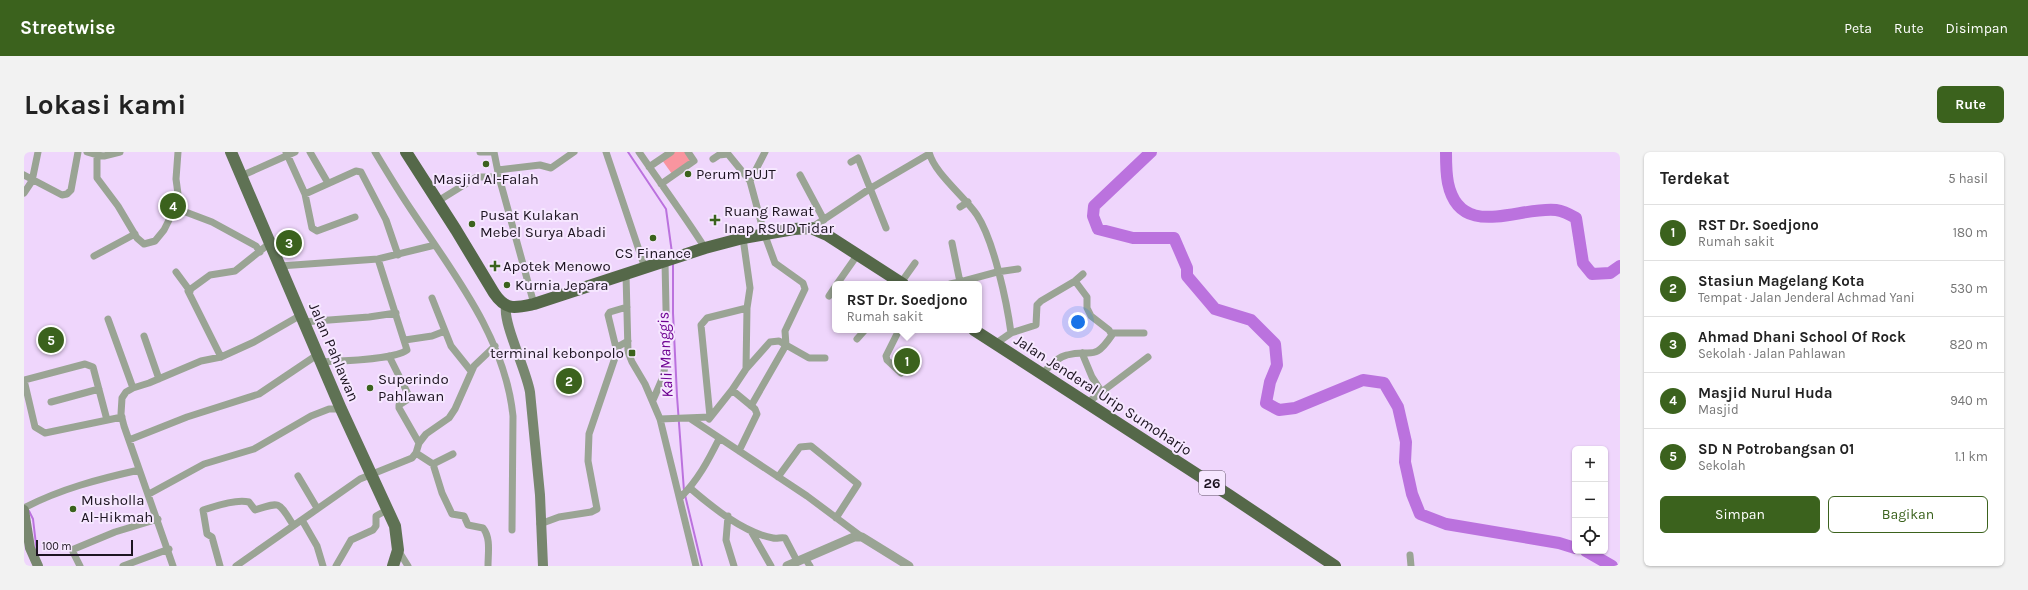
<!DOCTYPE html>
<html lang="id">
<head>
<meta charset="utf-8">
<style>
  body { margin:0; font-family:Karla,sans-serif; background:#f2f2f2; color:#222 }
  .controls { position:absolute; right:12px; bottom:12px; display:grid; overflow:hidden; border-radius:6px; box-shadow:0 1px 3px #0004 }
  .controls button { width:36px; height:36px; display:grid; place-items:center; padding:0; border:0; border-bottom:1px solid #e0e0e0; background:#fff; color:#222; font:20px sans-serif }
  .scale { position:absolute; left:12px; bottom:10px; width:97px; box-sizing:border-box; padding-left:4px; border:2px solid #1d1421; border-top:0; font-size:11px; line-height:14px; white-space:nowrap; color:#1d1421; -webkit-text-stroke:3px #f6e7ff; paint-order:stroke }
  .you { position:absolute; left:1054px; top:170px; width:14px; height:14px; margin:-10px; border:3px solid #fff; border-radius:50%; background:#1a73e8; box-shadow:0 0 0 6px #1a73e833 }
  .badge { display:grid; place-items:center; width:26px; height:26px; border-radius:50%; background:#3b621d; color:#fff; font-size:13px; font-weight:700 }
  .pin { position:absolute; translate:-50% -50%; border:2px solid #fff; box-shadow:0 1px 4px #0006 }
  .popup { position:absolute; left:808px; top:129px; width:150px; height:52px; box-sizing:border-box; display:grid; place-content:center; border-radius:6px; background:#fff; filter:drop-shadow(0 1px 3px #0005); font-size:13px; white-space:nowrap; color:#767676 }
  .popup b { font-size:15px; color:#222 }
  .popup::after { content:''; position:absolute; left:50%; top:100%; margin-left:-8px; border:8px solid transparent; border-top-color:#fff }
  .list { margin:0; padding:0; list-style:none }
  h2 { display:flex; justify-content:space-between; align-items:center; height:52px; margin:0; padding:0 16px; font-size:17px }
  h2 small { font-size:13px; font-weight:400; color:#767676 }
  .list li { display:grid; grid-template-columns:26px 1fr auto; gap:12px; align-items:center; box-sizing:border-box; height:56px; padding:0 16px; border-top:1px solid #e0e0e0 }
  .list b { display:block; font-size:15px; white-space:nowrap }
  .list p { margin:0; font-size:13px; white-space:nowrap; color:#767676 }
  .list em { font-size:13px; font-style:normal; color:#767676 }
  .actions { display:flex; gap:8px; padding:12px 16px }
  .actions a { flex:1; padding:9px 0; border:1px solid #3b621d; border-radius:6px; text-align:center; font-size:14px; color:#3b621d }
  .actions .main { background:#3b621d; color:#fff }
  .icon { flex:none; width:22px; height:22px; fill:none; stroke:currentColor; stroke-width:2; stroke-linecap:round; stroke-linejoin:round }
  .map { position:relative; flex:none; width:1596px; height:414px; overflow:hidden; border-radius:6px }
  header { display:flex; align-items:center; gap:24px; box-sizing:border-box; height:56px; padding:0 20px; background:#3b621d; color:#fff }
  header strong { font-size:19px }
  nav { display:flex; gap:22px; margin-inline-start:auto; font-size:14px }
  .intro { display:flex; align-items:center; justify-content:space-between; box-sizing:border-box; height:96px; padding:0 24px }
  h1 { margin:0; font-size:28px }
  .button { padding:10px 18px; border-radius:6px; background:#3b621d; color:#fff; font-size:14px; font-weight:700 }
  main { display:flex; gap:24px; padding:0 24px }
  aside { flex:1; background:#fff; border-radius:6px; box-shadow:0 1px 3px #0004 }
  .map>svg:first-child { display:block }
</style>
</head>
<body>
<header>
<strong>Streetwise</strong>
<nav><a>Peta</a><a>Rute</a><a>Disimpan</a></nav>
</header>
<div class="intro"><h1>Lokasi kami</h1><a class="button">Rute</a></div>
<main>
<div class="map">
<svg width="1596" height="414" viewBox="0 0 1596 414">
  <rect width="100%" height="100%" fill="#efd6fc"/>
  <path fill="#f9959f" d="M650,0H661L667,9L648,22L638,8Z"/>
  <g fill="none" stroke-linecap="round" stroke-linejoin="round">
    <path stroke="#bb72de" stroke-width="2" d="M604,0L642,57L648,101
      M649,112V161L653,244L660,339
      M661,343L678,414
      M5,359L9,367L13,401"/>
    <path stroke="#bb72de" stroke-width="12" d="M1127,0L1070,54L1069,64L1074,77L1109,86H1150L1163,116V124L1191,157L1227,168L1251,192L1253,213L1246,230L1242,251L1255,258L1271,256L1339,228L1360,231L1374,255L1382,290L1381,310L1388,342L1396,362L1422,372L1535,391L1551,396
      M1422,0C1422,10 1422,21 1424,31C1436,89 1495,54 1532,58C1539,59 1545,62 1552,66L1559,111L1568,122L1586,121L1596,114
      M1562,399L1588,414"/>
    <path stroke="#9aa494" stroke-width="7" d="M63,0L73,3V26L94,54L113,86L120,92L131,89L140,78L151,56L154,42L152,27L154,0
      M262,0L281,42
      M286,0L304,31
      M351,0C363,20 375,40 388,59C430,122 481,186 489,264L488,378
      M456,0H470
      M470,0L475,25L510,152
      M582,0L621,116
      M615,0C637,32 660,63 681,96
      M905,0C910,21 940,44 953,63C970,89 983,151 987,181
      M73,3L80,4L96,0
      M689,7L695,3L704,2L726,29
      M827,10L834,6L862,76
      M625,15L647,0
      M474,18L516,13L527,16L550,0
      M0,23L38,43L43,42L47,38L54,0
      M776,23L800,68
      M217,24L271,0
      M637,32L670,9L664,0
      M0,41L8,29L14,0
      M414,49L451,26L456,25H475
      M936,55L944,50
      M151,56L188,70L232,94L236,100
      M331,65L293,79L288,76L281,42L332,19L337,20L362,68L374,103
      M787,76L847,36L905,2
      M928,91L936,130L973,120L994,117
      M70,104L111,82
      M256,114L354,107L411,93
      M152,120L166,139
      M602,122L604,200L608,210L621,232L636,267L672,414
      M813,132L834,102
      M876,132L891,111
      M926,132L936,130
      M805,144L811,135
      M408,146L427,194L447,219
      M84,167L109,236
      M279,170L345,165L372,161
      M875,178L862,204L863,208L877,221
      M1088,181H1120
      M120,184L135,227
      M833,187L841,178
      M381,188L408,184L421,179
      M971,192L987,181L1012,173L1013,153L1017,149L1051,129L1059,122
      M593,200L584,163L586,160L603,155
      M1058,201L1068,225L1077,239
      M365,204L386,246L375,253V256L395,291
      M197,205L164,139L186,123L211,119L246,91
      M296,210C315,209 370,208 383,198L354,107
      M722,217L723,156
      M1018,222C1025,215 1033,205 1043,203C1068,196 1069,211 1088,183L1085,178L1067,164L1063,156V145L1051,129
      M0,228L11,275L21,281L98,265
      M0,228L61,212L69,215L83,268
      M708,238L731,257L733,262L715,299
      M629,248L639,225L643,203L641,110
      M27,250L75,237
      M1063,251L1124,205
      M727,254L762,193L761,179L781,137L779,131L751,111L740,81L726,29L741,0
      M636,267L686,265L677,173L683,166L723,156L726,136L719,86
      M667,267L783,344L838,385
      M685,267L708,238L722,217L746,190L755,189L785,206H801
      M105,288L163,265L235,242L293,203
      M392,301L409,312L418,341L428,362L440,364L444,373L459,376C467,386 464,401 464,414
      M409,312L429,302
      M274,324L293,356
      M754,325L776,295L787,294L834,332L812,366
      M666,336C688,355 720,381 749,386C753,387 757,385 761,386L773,409
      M125,342L180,312L230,297L287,264L305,257H317
      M656,346C674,328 684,309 695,287
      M0,356C36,337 75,327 115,318
      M704,364L702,388L710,414
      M278,368L293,394L299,414
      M516,372L535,365L567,360L573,357L564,309L565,282L595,194L604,189
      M727,379L747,414
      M374,398L384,414
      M1386,403L1387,414
      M781,406L786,414
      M56,414L49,400L50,397L91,380L134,367
      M99,414L145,397
      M149,414L100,274L97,262L98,246L102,240L109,236L125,231L177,209L197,205L230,190L277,163
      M196,414L188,385L183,382L179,358C192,354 212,347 225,350L231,358C256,350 254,349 268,371
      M212,414L336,327L388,306L392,301L395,291L402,282L425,266L431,257L450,214L471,194
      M312,414L327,388L349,378L352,374V364L363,358"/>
    <path stroke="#9aa494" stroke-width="9" d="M763,414L830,385H838L885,414"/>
    <path stroke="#78876f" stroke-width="10" d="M482,154C479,172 502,217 506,240L516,343L519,414
      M0,358L6,396L14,414"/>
    <path stroke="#5f7254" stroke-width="12" d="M207,0L317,257L371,374L374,398L369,414"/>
    <path stroke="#556849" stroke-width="12" d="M382,0L432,78L470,141C482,159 491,156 510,152L681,96L719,86L770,77L787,76L803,83L879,132
      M950,178L1205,343L1311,414"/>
  </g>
  <g fill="#3b621d" stroke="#f6e7ff" stroke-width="1.5">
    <circle cx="462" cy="12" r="4"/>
    <circle cx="664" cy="22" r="4"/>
    <path d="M689 62h4v4h4v4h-4v4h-4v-4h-4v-4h4z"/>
    <circle cx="448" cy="72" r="4"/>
    <circle cx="629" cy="86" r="4"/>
    <path d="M469 108h4v4h4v4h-4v4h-4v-4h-4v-4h4z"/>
    <circle cx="483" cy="133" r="4"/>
    <rect x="604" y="197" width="8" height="8" rx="2"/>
    <circle cx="346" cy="236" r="4"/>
    <circle cx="49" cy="357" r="4"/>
  </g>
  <g text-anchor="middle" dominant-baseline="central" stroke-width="4" stroke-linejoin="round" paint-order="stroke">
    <rect fill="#f6e7ff" stroke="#5e5364" stroke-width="1" x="1175" y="319" width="26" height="24" rx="3"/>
    <g font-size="14" font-weight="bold" fill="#1d1421">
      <text x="1188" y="331">26</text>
    </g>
    <g font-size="15" fill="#1d1421" stroke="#f6e7ff" text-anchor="start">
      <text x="672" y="22">Perum PUJT</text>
      <text x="462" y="27" text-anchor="middle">Masjid Al-Falah</text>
      <text x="700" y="59">Ruang Rawat<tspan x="700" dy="17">Inap RSUD Tidar</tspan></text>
      <text x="456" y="63">Pusat Kulakan<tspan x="456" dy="17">Mebel Surya Abadi</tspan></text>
      <text x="629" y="101" text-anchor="middle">CS Finance</text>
      <text x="479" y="114">Apotek Menowo</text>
      <text x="491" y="133">Kurnia Jepara</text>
      <text x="600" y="201" text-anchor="end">terminal kebonpolo</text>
      <text x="354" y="227">Superindo<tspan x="354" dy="17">Pahlawan</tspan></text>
      <text x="57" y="348">Musholla<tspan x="57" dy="17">Al-Hikmah</tspan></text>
    </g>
    <g font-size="15" fill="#1d1421" stroke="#f6e7ff">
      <text transform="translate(310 200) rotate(67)">Jalan Pahlawan</text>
      <text transform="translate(1079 243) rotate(33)">Jalan Jenderal Urip Sumoharjo</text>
    </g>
    <g font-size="16" font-style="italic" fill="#6e0292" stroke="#f6e7ff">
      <text transform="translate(641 203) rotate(-93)">Kali Manggis</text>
    </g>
  </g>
</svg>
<div class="controls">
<button>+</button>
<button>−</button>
<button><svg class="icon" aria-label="locate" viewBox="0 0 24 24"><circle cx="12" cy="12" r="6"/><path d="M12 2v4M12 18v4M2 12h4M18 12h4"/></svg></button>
</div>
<div class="scale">100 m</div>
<div class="you"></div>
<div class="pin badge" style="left:883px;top:209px">1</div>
<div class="popup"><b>RST Dr. Soedjono</b>Rumah sakit</div>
<div class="pin badge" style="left:545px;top:229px">2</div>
<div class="pin badge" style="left:265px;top:91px">3</div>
<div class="pin badge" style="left:149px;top:54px">4</div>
<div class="pin badge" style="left:27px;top:188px">5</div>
</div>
<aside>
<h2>Terdekat<small>5 hasil</small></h2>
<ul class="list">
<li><span class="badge">1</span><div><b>RST Dr. Soedjono</b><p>Rumah sakit</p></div><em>180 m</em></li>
<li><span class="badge">2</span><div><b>Stasiun Magelang Kota</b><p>Tempat · Jalan Jenderal Achmad Yani</p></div><em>530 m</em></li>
<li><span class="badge">3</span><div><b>Ahmad Dhani School Of Rock</b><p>Sekolah · Jalan Pahlawan</p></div><em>820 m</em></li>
<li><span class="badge">4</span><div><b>Masjid Nurul Huda</b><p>Masjid</p></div><em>940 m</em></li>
<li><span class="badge">5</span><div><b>SD N Potrobangsan 01</b><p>Sekolah</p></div><em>1.1 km</em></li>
</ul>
<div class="actions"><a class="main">Simpan</a><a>Bagikan</a></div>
</aside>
</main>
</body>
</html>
